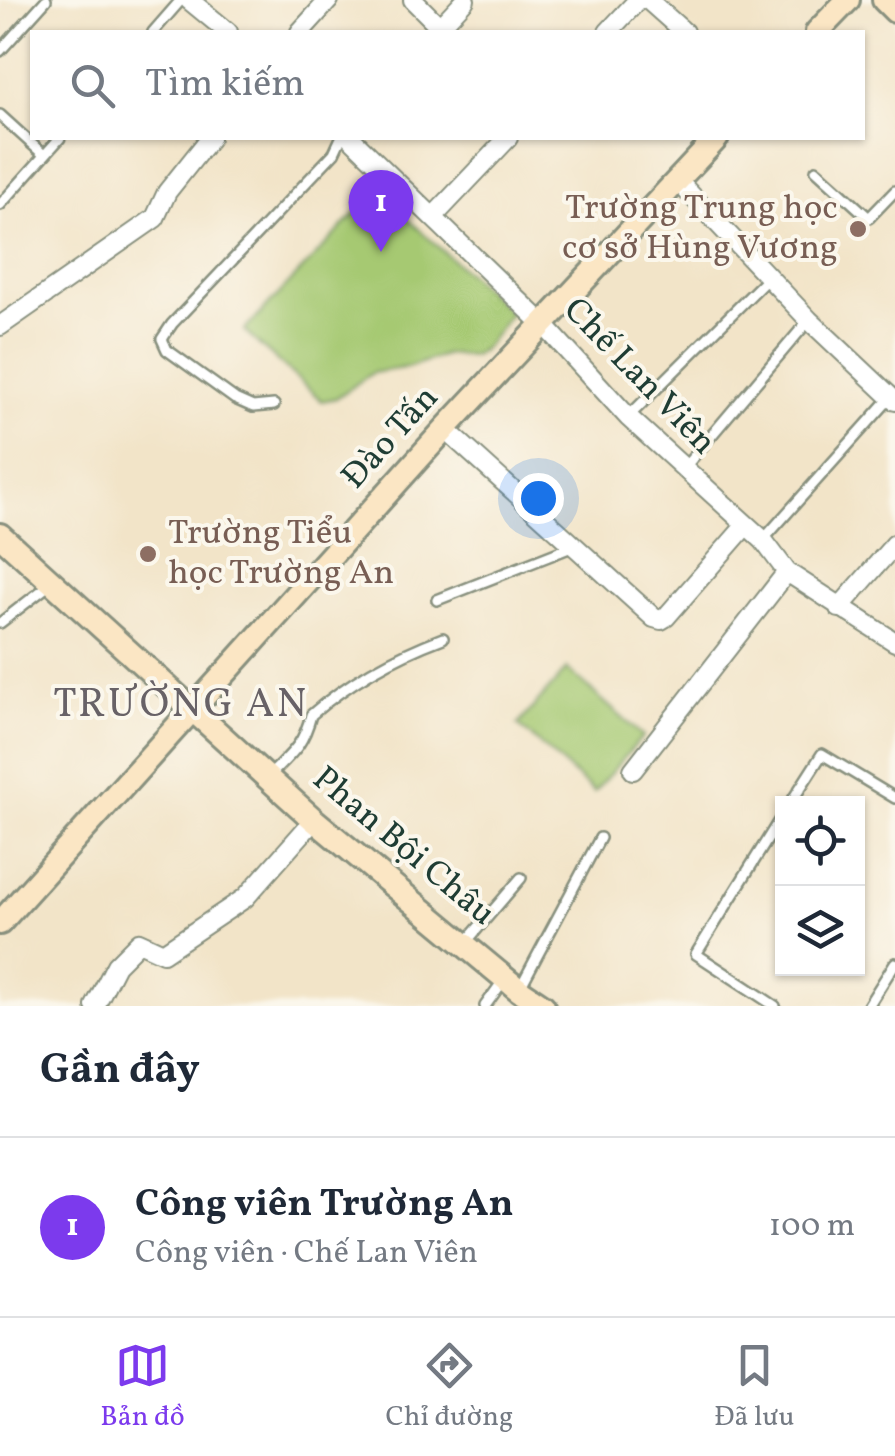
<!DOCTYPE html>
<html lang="vi">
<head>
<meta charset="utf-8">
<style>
  body { margin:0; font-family:Vollkorn,serif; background:#f6f6f7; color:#1f2937 }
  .controls { position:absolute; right:30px; bottom:30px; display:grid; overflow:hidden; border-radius:0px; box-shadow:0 2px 8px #0004 }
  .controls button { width:90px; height:90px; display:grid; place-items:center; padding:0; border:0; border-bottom:2px solid #e0e1e3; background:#fff; color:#1f2937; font:50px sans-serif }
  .you { position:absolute; left:538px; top:498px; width:35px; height:35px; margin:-25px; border:8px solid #fff; border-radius:50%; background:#1a73e8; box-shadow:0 0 0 15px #1a73e833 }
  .badge { display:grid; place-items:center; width:65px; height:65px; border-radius:50%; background:#7c3aed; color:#fff; font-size:32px; font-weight:700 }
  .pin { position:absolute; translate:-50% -82px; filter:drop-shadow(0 2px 5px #0008) }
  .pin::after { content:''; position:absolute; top:52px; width:35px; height:30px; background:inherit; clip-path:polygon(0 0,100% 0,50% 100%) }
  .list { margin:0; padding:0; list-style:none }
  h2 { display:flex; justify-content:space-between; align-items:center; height:130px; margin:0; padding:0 40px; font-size:42px }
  h2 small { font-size:32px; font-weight:400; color:#747a83 }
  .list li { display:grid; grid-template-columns:65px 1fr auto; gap:30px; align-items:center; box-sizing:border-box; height:180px; padding:0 40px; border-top:2px solid #e0e1e3 }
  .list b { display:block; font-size:38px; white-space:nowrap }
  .list p { margin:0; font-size:32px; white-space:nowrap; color:#747a83 }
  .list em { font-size:32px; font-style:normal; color:#747a83 }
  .icon { flex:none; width:55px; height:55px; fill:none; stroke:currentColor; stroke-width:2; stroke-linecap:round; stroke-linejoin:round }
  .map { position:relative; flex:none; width:895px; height:1006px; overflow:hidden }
  .search { position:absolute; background:#fff; box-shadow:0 2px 8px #0004; left:30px; right:30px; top:30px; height:110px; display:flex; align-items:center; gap:25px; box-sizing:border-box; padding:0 35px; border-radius:0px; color:#747a83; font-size:38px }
  .sheet { height:310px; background:#fff }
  nav { display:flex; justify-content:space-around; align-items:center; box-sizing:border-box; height:140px; border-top:2px solid #e0e1e3; background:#fff; font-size:28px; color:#747a83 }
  nav a { display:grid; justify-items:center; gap:5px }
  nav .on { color:#7c3aed }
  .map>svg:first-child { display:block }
</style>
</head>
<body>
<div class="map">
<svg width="895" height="1006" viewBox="0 0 895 1006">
  <rect width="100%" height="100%" fill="#fbf7ec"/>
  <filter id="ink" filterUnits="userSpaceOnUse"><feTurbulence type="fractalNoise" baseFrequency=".01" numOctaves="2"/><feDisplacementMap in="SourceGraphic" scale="20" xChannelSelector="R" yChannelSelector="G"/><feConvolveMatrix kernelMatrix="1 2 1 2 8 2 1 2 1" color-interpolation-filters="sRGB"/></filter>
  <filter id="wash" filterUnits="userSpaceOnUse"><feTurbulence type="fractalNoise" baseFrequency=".0048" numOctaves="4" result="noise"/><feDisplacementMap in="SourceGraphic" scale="40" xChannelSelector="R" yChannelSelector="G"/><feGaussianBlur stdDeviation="2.25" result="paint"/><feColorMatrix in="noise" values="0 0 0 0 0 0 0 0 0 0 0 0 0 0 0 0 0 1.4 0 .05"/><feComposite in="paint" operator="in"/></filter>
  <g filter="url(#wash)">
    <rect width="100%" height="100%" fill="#f2e4c8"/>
    <path fill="#a6c972" stroke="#628353" stroke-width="2.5" d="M377,191L511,313L485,347L473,356L447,354L409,367L372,373L336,398L322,401L244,331Z
      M567,669L643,736L594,792L518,725Z"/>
  </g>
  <g filter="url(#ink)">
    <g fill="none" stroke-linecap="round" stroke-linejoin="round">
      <g stroke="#88907e" stroke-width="14">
        <path id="lane" d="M153,32L181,0
          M0,51L46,0
          M0,115L44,155
          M816,170L869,218L895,191
          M0,205L60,138
          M274,405L253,407L235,399L167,350L162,339L172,324L334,153L341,138
          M628,417L768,278
          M684,468L809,320
          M763,540L891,397
          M437,600L574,546
          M0,623L49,585
          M270,775C292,753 303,746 311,715C350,681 395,656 443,638
          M790,804L822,754L895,798
          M466,942L521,878
          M520,988L600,838
          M485,1006L503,981
          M775,1006L696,954L782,816
          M868,1006L895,963"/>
      </g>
      <g stroke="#88907e" stroke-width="22">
        <path id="street" d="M189,0L228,32
          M413,0L440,27
          M648,0L684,32
          M300,32L329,0
          M435,32L465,0
          M608,32L638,0
          M351,138L543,324L628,417L763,540L787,572L895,642
          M677,180L809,320L895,401
          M433,217L508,138
          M0,326L155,218L167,192L210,138
          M445,429L654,618L661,620L666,617L746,525
          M839,608L895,544
          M633,770L787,572
          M95,1006L116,965L139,942L163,953L245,898L314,820"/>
      </g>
      <g stroke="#88907e" stroke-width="28">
        <path id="secondary" d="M884,0L895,11
          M817,32L848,0
          M0,535L314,820L519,990L543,1006
          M0,923L445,429L717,138"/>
      </g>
      <use href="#lane" stroke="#fff" stroke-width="9"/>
      <use href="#street" stroke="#fff" stroke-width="18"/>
      <use href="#secondary" stroke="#fbe6c4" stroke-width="22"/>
    </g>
  </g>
  <g fill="#8d6e63" stroke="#fbf7ec" stroke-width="4">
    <circle cx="858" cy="229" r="10"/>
    <circle cx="148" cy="554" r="10"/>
  </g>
  <g text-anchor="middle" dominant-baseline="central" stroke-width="8" stroke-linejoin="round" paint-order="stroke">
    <g font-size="35" fill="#785e54" stroke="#fbf7ec" text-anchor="end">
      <text x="838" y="209">Trường Trung học<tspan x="838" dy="40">cơ sở Hùng Vương</tspan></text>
      <text x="168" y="534" text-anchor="start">Trường Tiểu<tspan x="168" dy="40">học Trường An</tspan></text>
    </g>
    <g font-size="35" fill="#1f3d34" stroke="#fbf7ec">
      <text transform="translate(639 377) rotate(46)">Chế Lan Viên</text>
      <text transform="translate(391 438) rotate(-48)">Đào Tấn</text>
      <text transform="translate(403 847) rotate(40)">Phan Bội Châu</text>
    </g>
    <g font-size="40" letter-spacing="2.5" fill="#686267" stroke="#fbf7ec">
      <text x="181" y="706">TRƯỜNG AN</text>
    </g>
  </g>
</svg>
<div class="controls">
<button><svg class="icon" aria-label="locate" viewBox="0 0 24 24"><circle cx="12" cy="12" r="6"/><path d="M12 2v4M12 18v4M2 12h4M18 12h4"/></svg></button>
<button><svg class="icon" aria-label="layers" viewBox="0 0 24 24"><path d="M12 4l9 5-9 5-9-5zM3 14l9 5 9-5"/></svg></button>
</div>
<div class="you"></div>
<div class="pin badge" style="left:381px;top:252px">1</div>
<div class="search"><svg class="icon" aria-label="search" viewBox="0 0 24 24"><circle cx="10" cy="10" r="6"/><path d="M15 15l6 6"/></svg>Tìm kiếm</div>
</div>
<section class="sheet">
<h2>Gần đây<small></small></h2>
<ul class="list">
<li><span class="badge">1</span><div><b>Công viên Trường An</b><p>Công viên · Chế Lan Viên</p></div><em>100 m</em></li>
</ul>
</section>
<nav>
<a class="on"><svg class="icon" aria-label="map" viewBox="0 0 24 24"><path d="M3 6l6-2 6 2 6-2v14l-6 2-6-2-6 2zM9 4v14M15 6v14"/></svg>Bản đồ</a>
<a><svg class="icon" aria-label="directions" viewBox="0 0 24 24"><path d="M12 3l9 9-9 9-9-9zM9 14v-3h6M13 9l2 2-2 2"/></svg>Chỉ đường</a>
<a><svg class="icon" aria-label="saved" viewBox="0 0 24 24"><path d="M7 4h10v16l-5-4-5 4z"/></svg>Đã lưu</a>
</nav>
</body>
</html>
